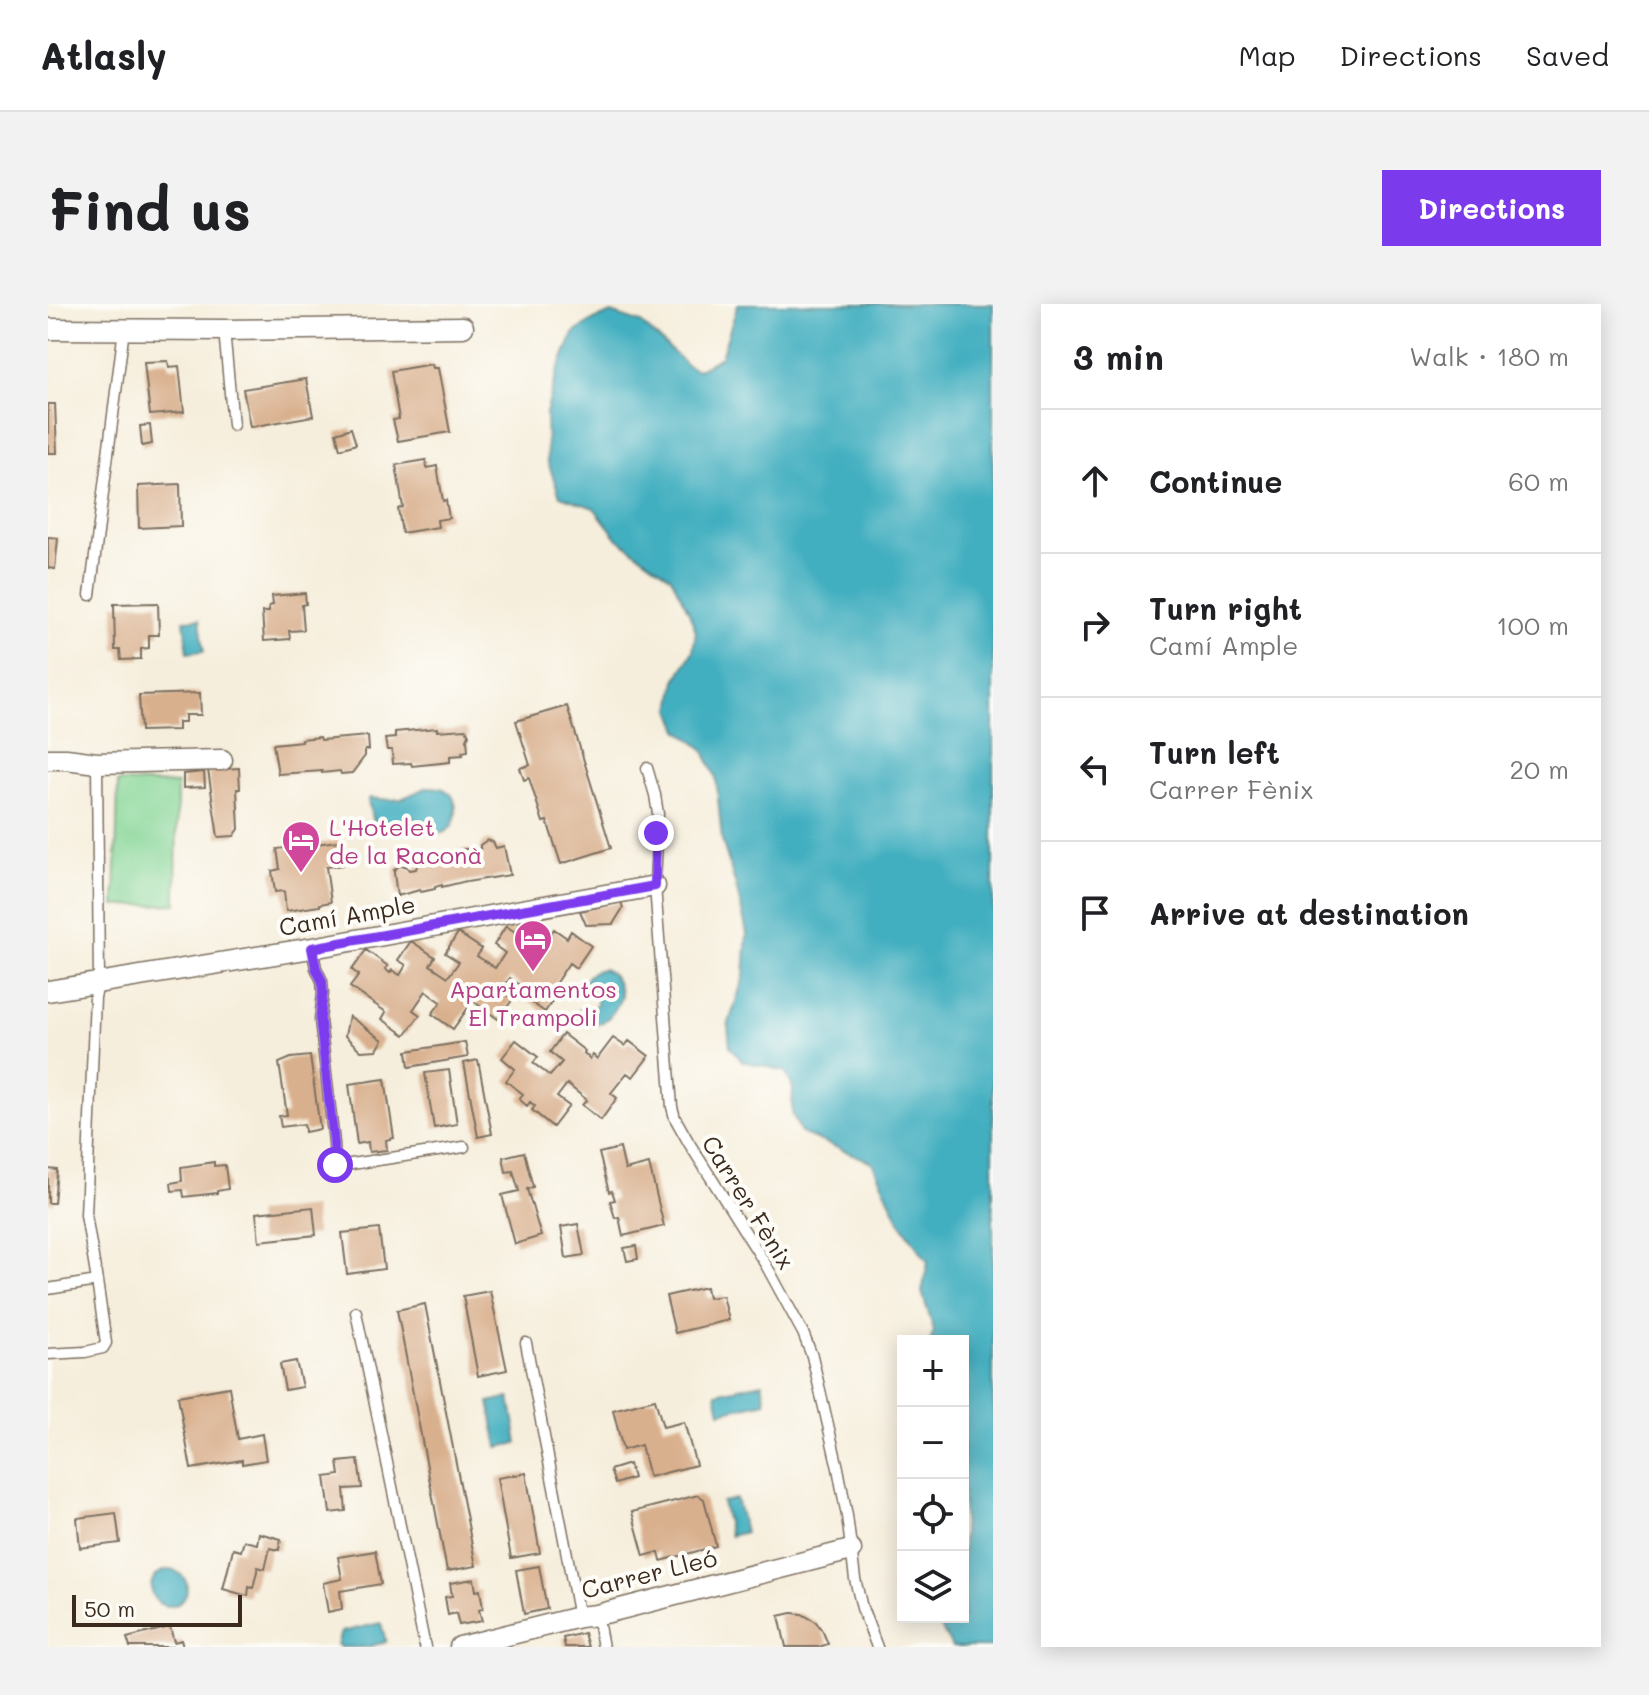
<!DOCTYPE html>
<html lang="en">
<head>
<meta charset="utf-8">
<style>
  body { margin:0; font-family:Mali,sans-serif; background:#f2f2f2; color:#202124 }
  .controls { position:absolute; right:24px; bottom:24px; display:grid; overflow:hidden; border-radius:0px; box-shadow:0 4px 20px #0003 }
  .controls button { width:72px; height:72px; display:grid; place-items:center; padding:0; border:0; border-bottom:2px solid #e0e0e0; background:#fff; color:#202124; font:40px sans-serif }
  .scale { position:absolute; left:24px; bottom:20px; width:170px; box-sizing:border-box; padding-left:8px; border:4px solid #3b2a1e; border-top:0; font-size:22px; line-height:28px; white-space:nowrap; color:#3b2a1e; -webkit-text-stroke:6px #fdfcf7; paint-order:stroke }
  .stop { position:absolute; width:24px; height:24px; margin:-18px; border:6px solid #7c3aed; border-radius:50%; background:#fff }
  .stop.end { background:#7c3aed; border-color:#fff; box-shadow:0 2px 8px #0008 }
  .list { margin:0; padding:0; list-style:none }
  h2 { display:flex; justify-content:space-between; align-items:center; height:104px; margin:0; padding:0 32px; font-size:34px }
  h2 small { font-size:26px; font-weight:400; color:#757577 }
  .list li { display:grid; grid-template-columns:52px 1fr auto; gap:24px; align-items:center; box-sizing:border-box; height:144px; padding:0 32px; border-top:2px solid #e0e0e0 }
  .list b { display:block; font-size:30px; white-space:nowrap }
  .list p { margin:0; font-size:26px; white-space:nowrap; color:#757577 }
  .list em { font-size:26px; font-style:normal; color:#757577 }
  .icon { flex:none; width:44px; height:44px; fill:none; stroke:currentColor; stroke-width:2; stroke-linecap:round; stroke-linejoin:round }
  .map { position:relative; flex:none; width:945px; height:1343px; overflow:hidden; border-radius:0px }
  header { display:flex; align-items:center; gap:48px; box-sizing:border-box; height:112px; padding:0 40px; background:#fff; border-bottom:2px solid #e0e0e0 }
  header strong { font-size:38px }
  nav { display:flex; gap:44px; margin-inline-start:auto; font-size:28px }
  .intro { display:flex; align-items:center; justify-content:space-between; box-sizing:border-box; height:192px; padding:0 48px }
  h1 { margin:0; font-size:56px }
  .button { padding:20px 36px; border-radius:0px; background:#7c3aed; color:#fff; font-size:28px; font-weight:700 }
  main { display:flex; gap:48px; padding:0 48px }
  aside { flex:1; background:#fff; border-radius:0px; box-shadow:0 4px 20px #0003 }
  .map>svg:first-child { display:block }
</style>
</head>
<body>
<header>
<strong>Atlasly</strong>
<nav><a>Map</a><a>Directions</a><a>Saved</a></nav>
</header>
<div class="intro"><h1>Find us</h1><a class="button">Directions</a></div>
<main>
<div class="map">
<svg width="945" height="1343" viewBox="0 0 945 1343">
  <rect width="100%" height="100%" fill="#fdfcf7"/>
  <filter id="ink" filterUnits="userSpaceOnUse"><feTurbulence type="fractalNoise" baseFrequency=".0125" numOctaves="2"/><feDisplacementMap in="SourceGraphic" scale="16" xChannelSelector="R" yChannelSelector="G"/><feConvolveMatrix kernelMatrix="1 2 1 2 8 2 1 2 1" color-interpolation-filters="sRGB"/></filter>
  <filter id="wash" filterUnits="userSpaceOnUse"><feTurbulence type="fractalNoise" baseFrequency=".006" numOctaves="4" result="noise"/><feDisplacementMap in="SourceGraphic" scale="32" xChannelSelector="R" yChannelSelector="G"/><feGaussianBlur stdDeviation="1.8" result="paint"/><feColorMatrix in="noise" values="0 0 0 0 0 0 0 0 0 0 0 0 0 0 0 0 0 1.4 0 .05"/><feComposite in="paint" operator="in"/></filter>
  <g filter="url(#wash)">
    <rect width="100%" height="100%" fill="#f6eedc"/>
    <path fill="#85d596" stroke="#60805a" stroke-width="2" d="M70,478L129,480L128,600L67,602Z"/>
    <path fill="#42afc0" stroke="#3e6c6f" stroke-width="2" d="M690,0H945V1343H904L887,1313H915V1037H882L886,1027L874,988L880,958L852,918L824,858L753,829L744,809L745,784L737,767L694,757L682,743L680,722L696,672L699,629L688,582L674,536L668,473L655,445L631,426L623,406L628,376L645,347L648,327L640,306L623,273L570,235L546,204L512,192L499,156L498,109L510,66L526,29L546,16L564,9L593,19L640,62L649,66L673,53Z
      M152,315L156,347L140,349L136,316Z
      M380,483C386,483 394,483 399,487C419,499 404,556 366,514C352,514 339,519 326,524L320,496L322,494L342,496L353,495Z
      M555,665C568,670 571,681 573,693C566,712 548,732 528,715V709L531,706H542L549,700V696L544,689L538,690L535,687C534,675 543,666 555,665Z
      M714,1079L718,1098L672,1108L668,1089Z
      M462,1094L470,1139L450,1143L441,1098Z
      M688,1195L697,1228L682,1232L674,1198Z
      M103 1284a18 18 0 1 1 36 0a18 18 0 1 1-36 0Z
      M333,1319L338,1338L318,1343H292L289,1340L293,1328Z"/>
    <g id="blocks">
      <path fill="#d9b08e" d="M120,57L121,63L131,62L136,108L102,111L96,58Z
        M384,60L385,64H390L402,128L350,137L345,116L351,115L343,67Z
        M258,75L265,112L202,123L195,85Z
        M0,100H7L9,149H0Z
        M102,121L104,140L94,142L92,122Z
        M303,124L308,140L292,145L288,129Z
        M378,156L379,164L389,162L395,197L398,196L401,214L389,216L390,223L354,229L350,205L355,203L348,161Z
        M132,180L133,222L91,224L90,182Z
        M0,233L10,234L7,265L0,264Z
        M257,289L258,300L254,301L256,326L241,327L242,335L216,337L214,308H221V302L225,301L224,292Z
        M110,299L111,331H101V344L93,345V355L73,356L72,346H67L66,300Z
        M152,389L153,411H137V418H130V426L93,427L91,391Z
        M519,402L563,544L513,560L499,517L495,518L481,474L476,476L472,464L482,461L468,417Z
        M389,424V427L418,425L421,431L419,435L420,447L414,448L415,451L402,452V458L364,462L363,459L345,460L344,446H339L337,435L347,434V428Z
        M320,432L321,446H317V452L304,469L293,470L292,467L274,469V467L230,470L225,440L254,437L253,435L272,433L273,436Z
        M191,464L192,485H189L191,525L186,532L170,533L160,466Z
        M156,468L157,483L135,484V470Z
        M439,536L445,538L448,544L456,542L462,571L419,578L418,577L394,583V581L387,583V585L373,588L372,586L349,592L346,569V566L351,562H358L361,566L368,565L370,558L375,556L381,557L384,562L389,561L390,556L396,552L402,553L405,558L411,557V549L415,545H421L427,551L432,550V541Z
        M290,537L296,543L297,555L294,561L278,563L283,598L272,600V602L238,607L236,587L227,588L224,567L232,565L229,545Z
        M573,598L575,604L565,620L538,621L532,607Z
        M458,622L481,637L477,642L484,647L487,642L493,645L506,625L519,634L523,627L543,642L528,664L521,659L507,680L512,685L497,708L477,694L481,687L462,674L453,686L465,695L450,715L425,697L405,725L384,710L393,698L378,687L365,706L372,711L357,731L334,715L338,708L302,683L311,671L304,666L318,646L340,662L337,665L342,669L344,666L352,671L358,661L350,656L363,637L387,653L382,661L400,673L411,658L397,649L410,629L434,645L429,652L447,664L457,649L446,641Z
        M301,712L335,736L329,746L313,747L297,732Z
        M515,730L537,747L536,749L542,755L545,751L549,755L565,734L577,742L581,737L601,752L585,773L579,769L563,789L569,794L553,816L534,801L539,796L519,780L509,793L521,802L505,823L484,806L487,802L482,798L479,802L471,795L475,790L458,777L467,765L454,754L468,736L490,753L485,759L502,772L514,758L502,748Z
        M417,738L420,753L361,763L359,747Z
        M262,752L272,825L257,828L256,820L233,823L231,812L239,811L231,759L243,754Z
        M430,756L444,830L430,833L416,759Z
        M401,766L409,820L386,824L377,769Z
        M337,775L346,834L338,836L339,846L321,848L320,838L309,840L301,780Z
        M572,844L577,866L601,860L616,922L575,932L571,913L567,914L562,897L567,896L564,887L561,888L551,849Z
        M476,848L485,883L479,885L493,932L467,940L454,891L471,887L465,867L458,868L455,853Z
        M166,858V862L177,861L180,885L169,887V889L136,893L135,886L124,887L123,879L134,877L133,863Z
        M0,865L9,866L6,899H0Z
        M265,903L268,931L211,937L208,909Z
        M530,920L536,951L518,954L513,923Z
        M331,925L336,965L299,970L294,929Z
        M588,942L590,955L579,957L576,944Z
        M658,983L660,994L675,992L681,1016L627,1029L618,992Z
        M442,987L459,1066L430,1072L415,992Z
        M377,1000L428,1262L399,1267L349,1006Z
        M248,1057L254,1083L237,1086L232,1060Z
        M181,1083L190,1135L214,1130L218,1156L194,1160V1156L143,1165L130,1092Z
        M607,1095L615,1123L636,1118L648,1161L601,1173L593,1141L575,1146L565,1106Z
        M310,1156L314,1184L296,1185L298,1207L282,1209L277,1173L292,1171L290,1158Z
        M581,1160L585,1174L567,1180L562,1166Z
        M478,1169L492,1249L463,1254L449,1174Z
        M650,1191L656,1195L668,1242L613,1257L611,1248L596,1252L584,1208Z
        M68,1209L72,1239L32,1244L29,1214Z
        M211,1229L233,1235L231,1246L222,1244L217,1265L210,1263L205,1284L201,1283L200,1292L175,1285L185,1245L193,1247L196,1237L209,1240Z
        M327,1247L333,1280L292,1287L294,1305L280,1308L275,1279L294,1275L290,1253Z
        M491,1262L499,1305L476,1310L468,1266Z
        M426,1275L428,1287L432,1286L435,1304L431,1306L434,1317L411,1321L408,1309L400,1311L397,1293L404,1292L402,1279Z
        M744,1309L754,1310L768,1318L775,1328L780,1340L771,1343H738L731,1312Z
        M122,1323L126,1338L133,1336L135,1343H82L79,1334Z
        M536,1329L540,1343H517L515,1334Z"/>
    </g>
  </g>
  <g filter="url(#ink)">
    <use href="#blocks" fill-opacity="0" stroke="#7c6f60" stroke-width="2"/>
    <g fill="none" stroke-linecap="round" stroke-linejoin="round">
      <g stroke="#7c6f60" stroke-width="13">
        <path id="lane" d="M176,26L185,121
          M42,291L76,25
          M599,464L607,491L610,510L607,582L624,803L627,814L641,839L718,961L755,1029L764,1052L790,1164L799,1212L807,1275L814,1304L829,1343
          M264,644L268,664L274,677L275,689L272,716L286,839L287,861L290,862L416,843
          M0,985L49,977L38,911L47,693L51,678L49,459
          M308,1008L377,1343
          M478,1039L531,1313
          M0,1050L37,1048L55,1044L58,1039L49,977
          M549,1311L555,1343"/>
      </g>
      <g stroke="#7c6f60" stroke-width="23">
        <path id="street" d="M0,25L176,26L415,23
          M0,455H18L49,459L174,456
          M0,687L264,644L607,582
          M412,1343L531,1313L549,1311L803,1246"/>
      </g>
      <use href="#lane" stroke="#fff" stroke-width="10"/>
      <use href="#street" stroke="#fff" stroke-width="20"/>
    </g>
  </g>
  <g fill="none" stroke-linecap="round" stroke-linejoin="round" filter="url(#ink)">
    <path stroke="#7c3aed" stroke-width="10" d="M287,861L286,839L272,716L275,689L274,677L268,664L264,644L607,582L608,529"/>
  </g>
  <defs>
    <g id="hotel-pin" transform="scale(2)"><path d="M0 17L-7.5 6A9.5 9.5 0 1 1 7.5 6Z" fill="#d1479c" stroke="#fdfcf7"/><path d="M-6-4.5h1.5V1H6V5H4.5V3h-9V5H-6ZM-4 0a1.8 1.8 0 1 1 3.6 0ZM.5 0V-2.5h3Q6-2.5 6 0Z" fill="#fff"/></g>
  </defs>
  <g fill-rule="evenodd">
    <use href="#hotel-pin" x="253" y="536"/>
    <use href="#hotel-pin" x="485" y="635"/>
  </g>
  <g text-anchor="middle" dominant-baseline="central" stroke-width="8" stroke-linejoin="round" paint-order="stroke">
    <g font-size="24" fill="#b23c85" stroke="#fdfcf7" text-anchor="start">
      <text x="281" y="522">L'Hotelet<tspan x="281" dy="28">de la Raconà</tspan></text>
      <text x="485" y="684" text-anchor="middle">Apartamentos<tspan x="485" dy="28">El Trampoli</tspan></text>
    </g>
    <g font-size="24" fill="#3b2a1e" stroke="#fdfcf7">
      <text transform="translate(299 611) rotate(-10)">Camí Ample</text>
      <text transform="translate(701 898) rotate(58)">Carrer Fènix</text>
      <text transform="translate(601 1269) rotate(-14)">Carrer Lleó</text>
    </g>
  </g>
</svg>
<div class="controls">
<button>+</button>
<button>−</button>
<button><svg class="icon" aria-label="locate" viewBox="0 0 24 24"><circle cx="12" cy="12" r="6"/><path d="M12 2v4M12 18v4M2 12h4M18 12h4"/></svg></button>
<button><svg class="icon" aria-label="layers" viewBox="0 0 24 24"><path d="M12 4l9 5-9 5-9-5zM3 14l9 5 9-5"/></svg></button>
</div>
<div class="scale">50 m</div>
<div class="stop" style="left:287px;top:861px"></div>
<div class="stop end" style="left:608px;top:529px"></div>
</div>
<aside>
<h2>3 min<small>Walk · 180 m</small></h2>
<ul class="list">
<li><svg class="icon" aria-label="ahead" viewBox="0 0 24 24"><path d="M12 20V5M6 11l6-6 6 6"/></svg><div><b>Continue</b></div><em>60 m</em></li>
<li><svg class="icon" aria-label="right" viewBox="0 0 24 24"><path d="M7 20v-9h11M14 6l5 5-5 5"/></svg><div><b>Turn right</b><p>Camí Ample</p></div><em>100 m</em></li>
<li><svg class="icon" aria-label="left" viewBox="0 0 24 24"><path d="M17 20v-9H6M10 6l-5 5 5 5"/></svg><div><b>Turn left</b><p>Carrer Fènix</p></div><em>20 m</em></li>
<li><svg class="icon" aria-label="arrive" viewBox="0 0 24 24"><path d="M6 21V4h12l-3 4 3 4H6"/></svg><div><b>Arrive at destination</b></div></li>
</ul>
</aside>
</main>
</body>
</html>
